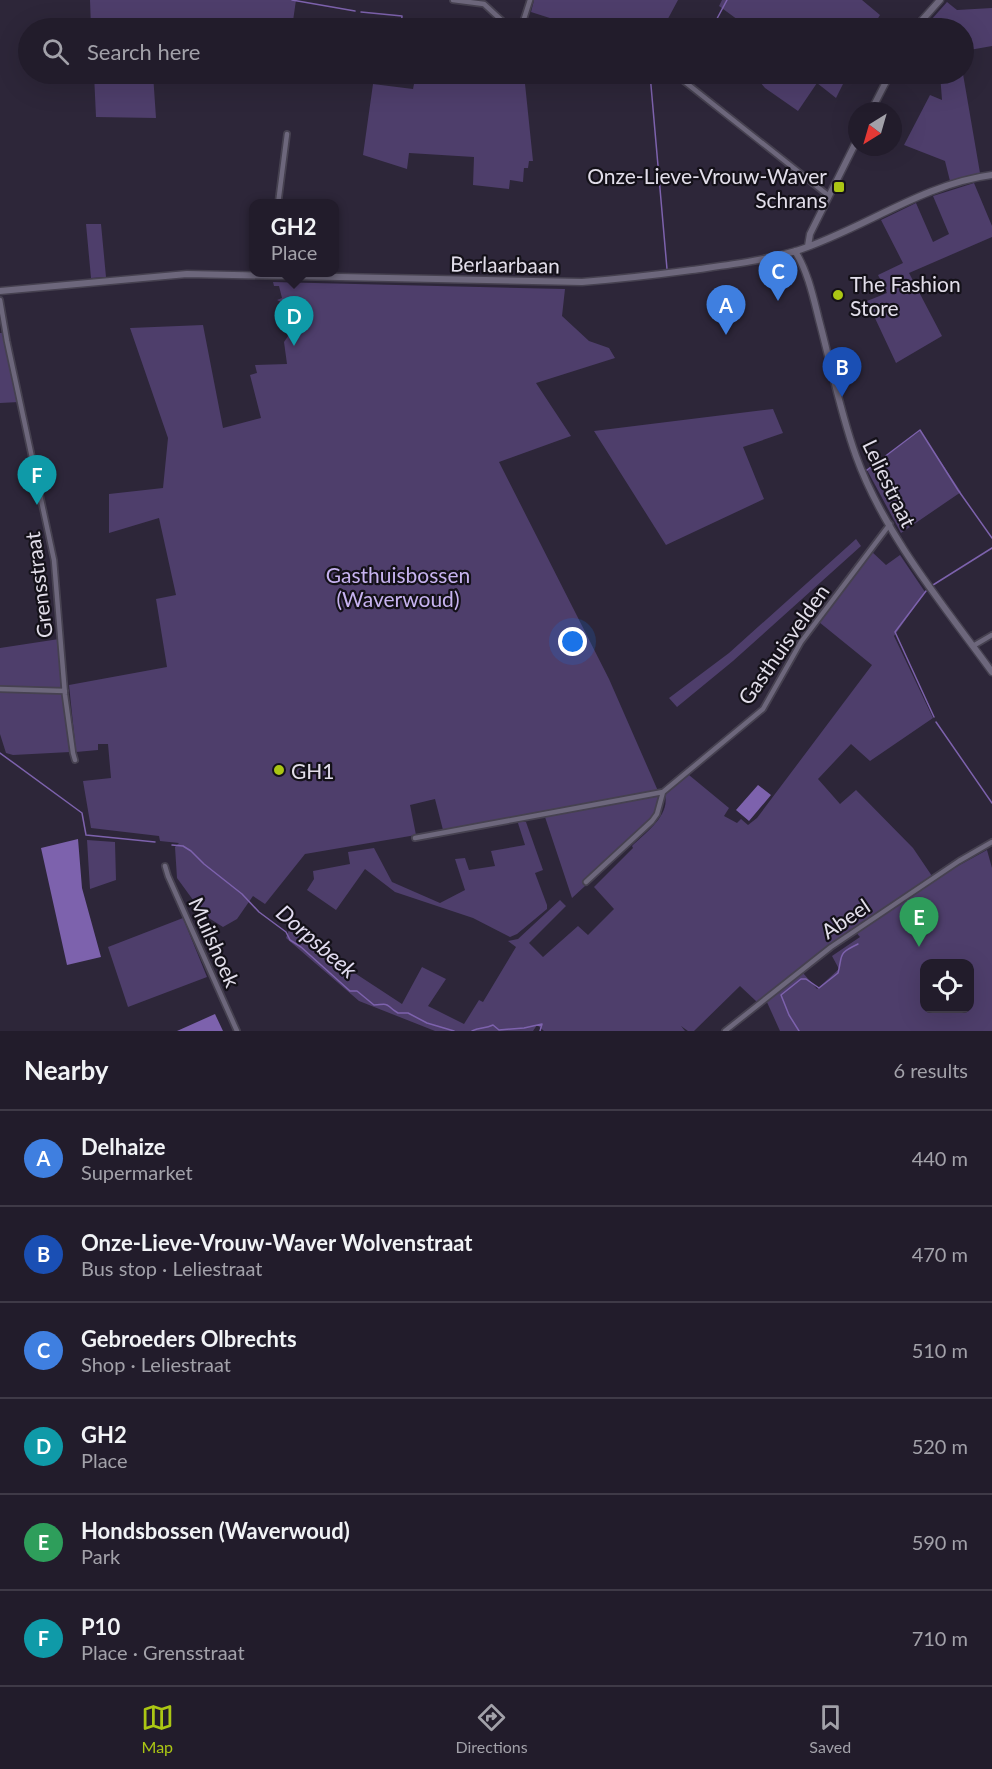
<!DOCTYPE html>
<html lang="en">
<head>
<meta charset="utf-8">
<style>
  body { margin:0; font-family:Lato,sans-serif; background:#2a2533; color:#f1f3f6 }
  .controls { position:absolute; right:18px; bottom:18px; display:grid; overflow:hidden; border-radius:12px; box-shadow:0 6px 24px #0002 }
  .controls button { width:54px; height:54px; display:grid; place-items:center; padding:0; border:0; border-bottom:2px solid #3f3a47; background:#221c2b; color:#f1f3f6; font:30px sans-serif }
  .compass { position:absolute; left:848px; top:102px; width:54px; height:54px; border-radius:50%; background:#221c2b; box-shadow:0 6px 24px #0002; rotate:217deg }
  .you { position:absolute; left:573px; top:642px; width:21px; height:21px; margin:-15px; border:4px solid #fff; border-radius:50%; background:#1a73e8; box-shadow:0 0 0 9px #1a73e833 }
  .badge { display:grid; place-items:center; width:39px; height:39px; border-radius:50%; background:#abc614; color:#fff; font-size:20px; font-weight:700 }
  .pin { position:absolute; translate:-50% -50px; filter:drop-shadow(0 2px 3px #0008) }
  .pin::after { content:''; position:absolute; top:32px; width:21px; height:18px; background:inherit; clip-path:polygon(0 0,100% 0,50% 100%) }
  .popup { position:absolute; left:249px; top:199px; width:90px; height:78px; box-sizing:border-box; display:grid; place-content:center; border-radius:12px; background:#221c2b; filter:drop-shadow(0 2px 4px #0005); font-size:20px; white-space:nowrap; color:#a2a1a9 }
  .popup b { font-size:22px; color:#f1f3f6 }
  .popup::after { content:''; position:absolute; left:50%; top:100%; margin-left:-12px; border:12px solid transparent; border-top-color:#221c2b }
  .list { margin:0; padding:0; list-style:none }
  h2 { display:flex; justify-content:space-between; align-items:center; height:78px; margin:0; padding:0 24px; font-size:26px }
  h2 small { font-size:20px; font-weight:400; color:#a2a1a9 }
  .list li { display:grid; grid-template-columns:39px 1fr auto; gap:18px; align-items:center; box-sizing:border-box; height:96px; padding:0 24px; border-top:2px solid #3f3a47 }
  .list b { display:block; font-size:22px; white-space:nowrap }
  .list p { margin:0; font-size:20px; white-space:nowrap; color:#a2a1a9 }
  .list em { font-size:20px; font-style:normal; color:#a2a1a9 }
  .icon { flex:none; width:33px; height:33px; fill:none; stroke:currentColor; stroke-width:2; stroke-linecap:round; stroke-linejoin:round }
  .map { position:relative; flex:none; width:992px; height:1031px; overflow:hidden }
  .search { position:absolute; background:#221c2b; box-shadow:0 6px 24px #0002; left:18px; right:18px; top:18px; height:66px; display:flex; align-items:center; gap:15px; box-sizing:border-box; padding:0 21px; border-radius:33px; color:#a2a1a9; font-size:22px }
  .sheet { height:654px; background:#221c2b }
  nav { display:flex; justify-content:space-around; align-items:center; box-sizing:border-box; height:84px; border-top:2px solid #3f3a47; background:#221c2b; font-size:16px; color:#a2a1a9 }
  nav a { display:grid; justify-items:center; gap:3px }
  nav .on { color:#abc614 }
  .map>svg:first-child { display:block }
</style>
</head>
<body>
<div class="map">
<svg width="992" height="1031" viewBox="0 0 992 1031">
  <rect width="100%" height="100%" fill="#2d2639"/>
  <path fill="#4e3e6b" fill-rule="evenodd" d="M90,0H296L292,28H91Z
    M534,0H678L663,28H581L531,12Z
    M722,0H862L880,15L872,28H749L719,6Z
    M947,2L957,10L992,8V46L964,51V28H924Z
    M94,74H153L156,118L96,117Z
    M416,74H524L533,161H529L528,168H524L523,182L510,180L509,189L473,185L474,157L409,153L407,169L363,155L373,84L413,89Z
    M753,74H848L836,98L817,83L798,111L765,88Z
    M940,74H963L980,173L950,181L945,161L904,145L930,95L942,100Z
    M974,183L992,226V237L909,273L942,336L896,363L867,301L887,293L878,275L903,263L881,220L916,203L933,242L949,234L933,196Z
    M86,224H101L106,277L91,278Z
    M273,282L565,289L562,316L589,341L609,348L615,358L536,383L571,436L499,462L609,679L658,791L443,830L435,799L410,805L416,835L305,854L265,904L253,896L237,919L223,927L204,915L177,878L175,847L179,843L160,841L159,836L91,828L83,781L111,778L108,744H98V750L76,752L69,685L167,667L156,599L176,595L159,518L109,533V494L163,488L168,438L130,328L203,325L223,428L261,418L250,375L257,373L255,365L287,364L284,342L295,326L289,306L277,300L282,298L279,286H274Z
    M0,333H4L19,402L0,403Z
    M773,409L783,433L743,447L764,499L666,545L594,431Z
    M920,431L961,492L901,533L867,470Z
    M856,539L861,546L733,661L677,707L669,698L729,653Z
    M871,551L886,565L900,555L925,592L894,636L933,718L870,761L851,744L818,779L840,804L856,790L913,848L934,879L987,850L992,868V1031H780L766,1000L803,973L817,989L839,969L832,956L860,937L853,929L817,954L757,1002L740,986L694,1031H688L681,1026L685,1031H544L537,1025L533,1031H435L359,1001L286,938L289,930L402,1004L422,967L446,979L428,1006L464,1024L479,1000L483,1002L516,947L508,941L518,939L560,900L566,906L529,943L543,957L578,926L588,935L614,909L594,887L633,848L632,846C645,833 670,816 665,795L689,775L729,808L724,816L737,823L741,819L748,825L757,818L872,665L819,622ZM924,963H970V1008H924Z
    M59,639L61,689L0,686V648Z
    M0,690L63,694L70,752L13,755L6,753L0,734Z
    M660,796V810L639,829L623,851L572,898L545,817Z
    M517,820L526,822L543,870L535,873L547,905V909L517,934L510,937L473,918L395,892L365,869L336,910L307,890L314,879L313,871L350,864L348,852L374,848L392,882L440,903L465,890L455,859L465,858L469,870L495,866L491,851L525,845Z
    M87,840L115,842L116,880L90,889Z
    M183,918L207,977L128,1007L108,947Z"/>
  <path fill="#7d62ad" d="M758,785L771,795L749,821L736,810Z
    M78,839L82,888L101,957L67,965L41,848Z
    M215,1014L223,1031H177Z"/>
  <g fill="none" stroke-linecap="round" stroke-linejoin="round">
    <path stroke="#7d62ad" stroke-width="1.5" d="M292,0L355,11
      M361,12L402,16L401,28
      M712,28L727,0
      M650,74L667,269
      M670,74L684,84
      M867,470L920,430L958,490L992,538
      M933,585L992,548
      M926,591L895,632L934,717
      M936,722L992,803
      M0,753L82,813L86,835L155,842
      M172,845L183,846L191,851L204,864L242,894L259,912L286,932L290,940L301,947L350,991H357L374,1005C393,1003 384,1005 398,1013H408L427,1023L454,1031
      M472,1031C479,1027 485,1029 493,1025L499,1030L524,1028L542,1024L540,1031
      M799,1031L789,1015L781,995L801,979H806L819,988L838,973C843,954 837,954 858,944"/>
    <g stroke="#464150" stroke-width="8">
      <path id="minor" d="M453,0L484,4L510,28
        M521,28L530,0
        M675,74L829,196
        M278,204L287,134
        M0,300L7,341L54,560L65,695L73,753L75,760
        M973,646L992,635
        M0,689L65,691
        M415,838L663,792L763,709L801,642L890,524
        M165,866L168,876L237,1031
        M586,882L652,821L657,814L663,792
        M725,1031L831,947L959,861L992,842"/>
    </g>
    <g stroke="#464150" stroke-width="9">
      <path id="tertiary" d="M915,28L940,0
        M871,111L890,74
        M808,246L810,234L857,140
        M795,251C808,272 813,296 819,320C831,365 840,412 856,456C884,534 944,606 992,672
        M0,291L187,274L582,282C619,279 655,275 692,270C727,265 762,261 796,251C862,230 922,184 992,175"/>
    </g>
    <use href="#minor" stroke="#6d677c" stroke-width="4.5"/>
    <use href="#tertiary" stroke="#6d677c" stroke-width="6"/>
  </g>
  <g fill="#abc614" stroke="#141119" stroke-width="2">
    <rect x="833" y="181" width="12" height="12" rx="3"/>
    <circle cx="838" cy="295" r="6"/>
    <circle cx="279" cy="770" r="6"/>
  </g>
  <g text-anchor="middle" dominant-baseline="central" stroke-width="4.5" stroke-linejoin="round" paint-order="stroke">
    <g font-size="21" fill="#e2deea" stroke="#141119" text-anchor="start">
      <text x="827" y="175" text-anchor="end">Onze-Lieve-Vrouw-Waver<tspan x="827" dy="24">Schrans</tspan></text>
      <text x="850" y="283">The Fashion<tspan x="850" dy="24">Store</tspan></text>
      <text x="291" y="770">GH1</text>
    </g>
    <g font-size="21" fill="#e2deea" stroke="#141119">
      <text transform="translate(505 264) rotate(1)">Berlaarbaan</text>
      <text transform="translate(890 483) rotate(64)">Leliestraat</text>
      <text transform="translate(38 585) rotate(-97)">Grensstraat</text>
      <text transform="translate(783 644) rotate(-55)">Gasthuisvelden</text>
      <text transform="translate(845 918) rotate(-34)">Abeel</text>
      <text transform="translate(215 942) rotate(66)">Muilshoek</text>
    </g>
    <g font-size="21" fill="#c7b3f0" stroke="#141119">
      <text x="398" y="574">Gasthuisbossen<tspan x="398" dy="24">(Waverwoud)</tspan></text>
    </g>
    <g font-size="22" font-style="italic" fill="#e2dcf1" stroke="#141119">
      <text transform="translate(317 941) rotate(41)">Dorpsbeek</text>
    </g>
  </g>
</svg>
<div class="controls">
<button><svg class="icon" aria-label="locate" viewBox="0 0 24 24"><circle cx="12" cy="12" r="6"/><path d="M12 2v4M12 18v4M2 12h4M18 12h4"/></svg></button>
</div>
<svg class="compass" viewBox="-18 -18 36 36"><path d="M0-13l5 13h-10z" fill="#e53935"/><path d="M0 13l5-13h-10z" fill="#a2a1a9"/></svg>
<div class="you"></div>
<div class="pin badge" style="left:726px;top:335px;background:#3f7fe0">A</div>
<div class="pin badge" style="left:842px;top:397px;background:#1a4fb4">B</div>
<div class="pin badge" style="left:778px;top:301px;background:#3f7fe0">C</div>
<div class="pin badge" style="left:294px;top:346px;background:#0f9aa8">D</div>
<div class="popup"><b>GH2</b>Place</div>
<div class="pin badge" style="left:919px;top:947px;background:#2e9e5b">E</div>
<div class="pin badge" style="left:37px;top:505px;background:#0f9aa8">F</div>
<div class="search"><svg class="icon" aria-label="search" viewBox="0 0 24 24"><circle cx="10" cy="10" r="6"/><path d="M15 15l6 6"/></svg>Search here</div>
</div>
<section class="sheet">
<h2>Nearby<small>6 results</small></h2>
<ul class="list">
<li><span class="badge" style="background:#3f7fe0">A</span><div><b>Delhaize</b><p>Supermarket</p></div><em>440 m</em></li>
<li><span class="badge" style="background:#1a4fb4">B</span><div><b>Onze-Lieve-Vrouw-Waver Wolvenstraat</b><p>Bus stop · Leliestraat</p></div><em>470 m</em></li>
<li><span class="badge" style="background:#3f7fe0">C</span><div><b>Gebroeders Olbrechts</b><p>Shop · Leliestraat</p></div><em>510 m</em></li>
<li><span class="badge" style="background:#0f9aa8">D</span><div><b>GH2</b><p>Place</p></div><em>520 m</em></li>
<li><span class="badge" style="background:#2e9e5b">E</span><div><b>Hondsbossen (Waverwoud)</b><p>Park</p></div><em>590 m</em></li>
<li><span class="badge" style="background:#0f9aa8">F</span><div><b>P10</b><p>Place · Grensstraat</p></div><em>710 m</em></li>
</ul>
</section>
<nav>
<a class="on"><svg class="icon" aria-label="map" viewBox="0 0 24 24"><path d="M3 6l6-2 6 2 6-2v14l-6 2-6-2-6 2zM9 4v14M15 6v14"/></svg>Map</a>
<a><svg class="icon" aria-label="directions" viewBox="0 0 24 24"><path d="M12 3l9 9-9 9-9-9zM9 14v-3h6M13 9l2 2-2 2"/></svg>Directions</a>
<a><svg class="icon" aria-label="saved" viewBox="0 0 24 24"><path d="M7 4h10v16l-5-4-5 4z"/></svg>Saved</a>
</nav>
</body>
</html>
